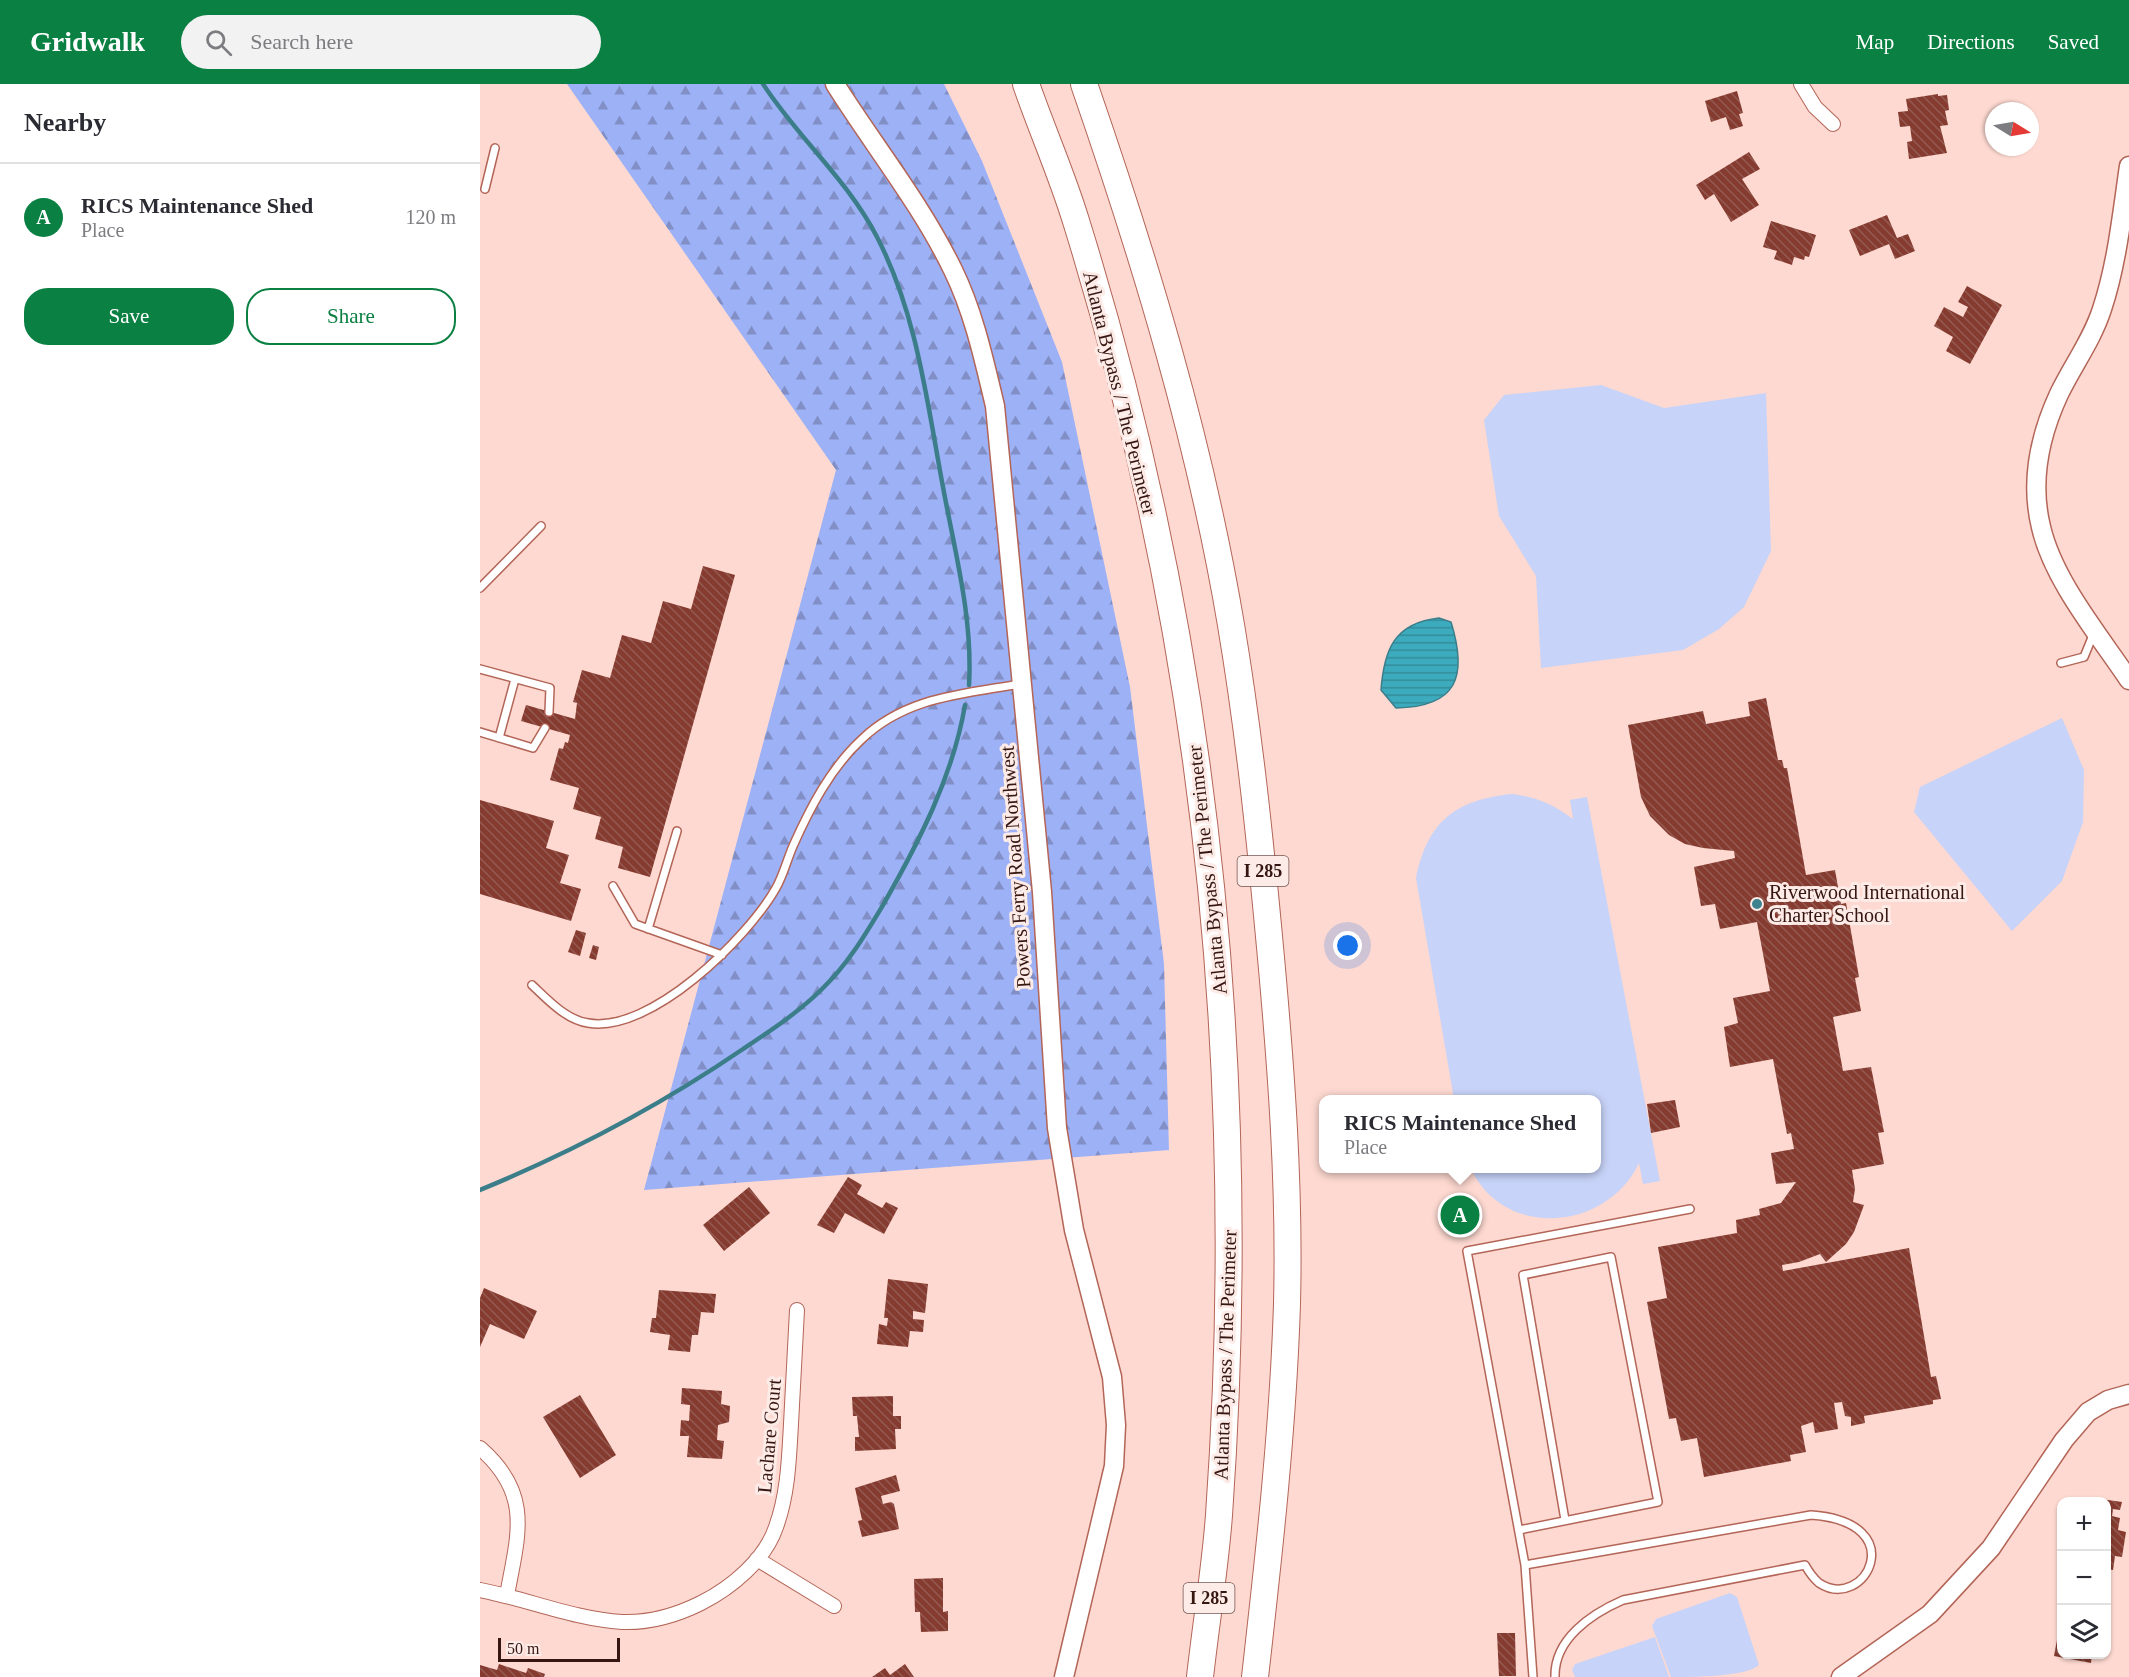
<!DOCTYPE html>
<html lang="en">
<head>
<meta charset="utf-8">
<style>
  body { margin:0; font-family:Georgia,serif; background:#f2f2f3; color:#2b2b33 }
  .controls { position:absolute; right:18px; bottom:18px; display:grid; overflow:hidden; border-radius:12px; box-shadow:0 2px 4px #0004 }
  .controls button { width:54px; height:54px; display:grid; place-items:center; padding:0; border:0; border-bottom:2px solid #e1e1e2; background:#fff; color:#2b2b33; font:30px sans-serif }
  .compass { position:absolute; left:1505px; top:18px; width:54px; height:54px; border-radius:50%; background:#fff; box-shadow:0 2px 4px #0004; rotate:101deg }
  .scale { position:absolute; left:18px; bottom:15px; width:122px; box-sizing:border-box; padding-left:6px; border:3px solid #361611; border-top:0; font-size:16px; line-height:21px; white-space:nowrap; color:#361611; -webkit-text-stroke:4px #fdebe7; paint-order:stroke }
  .you { position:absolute; left:868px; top:862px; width:21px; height:21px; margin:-15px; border:4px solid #fff; border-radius:50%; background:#1a73e8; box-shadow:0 0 0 9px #1a73e833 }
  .badge { display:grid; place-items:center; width:39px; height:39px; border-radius:50%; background:#0b8043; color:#fff; font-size:20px; font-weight:700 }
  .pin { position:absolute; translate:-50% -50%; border:3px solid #fff; box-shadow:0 2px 6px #0006 }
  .popup { position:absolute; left:839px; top:1011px; width:282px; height:78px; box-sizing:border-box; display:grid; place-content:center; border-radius:12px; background:#fff; filter:drop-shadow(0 2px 4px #0005); font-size:20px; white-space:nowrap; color:#7c7c81 }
  .popup b { font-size:22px; color:#2b2b33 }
  .popup::after { content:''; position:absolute; left:50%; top:100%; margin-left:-12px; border:12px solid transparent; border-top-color:#fff }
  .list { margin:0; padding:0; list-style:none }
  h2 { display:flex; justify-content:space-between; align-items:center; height:78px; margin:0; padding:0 24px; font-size:26px }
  h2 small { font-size:20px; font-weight:400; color:#7c7c81 }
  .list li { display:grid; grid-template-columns:39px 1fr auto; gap:18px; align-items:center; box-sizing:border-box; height:108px; padding:0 24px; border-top:2px solid #e1e1e2 }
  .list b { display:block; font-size:22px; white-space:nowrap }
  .list p { margin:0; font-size:20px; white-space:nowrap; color:#7c7c81 }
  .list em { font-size:20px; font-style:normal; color:#7c7c81 }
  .actions { display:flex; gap:12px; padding:18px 24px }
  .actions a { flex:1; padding:14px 0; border:2px solid #0b8043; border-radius:24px; text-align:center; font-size:21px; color:#0b8043 }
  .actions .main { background:#0b8043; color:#fff }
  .icon { flex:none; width:33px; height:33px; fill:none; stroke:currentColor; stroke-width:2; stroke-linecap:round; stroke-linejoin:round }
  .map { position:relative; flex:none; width:1649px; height:1593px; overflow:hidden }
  header { display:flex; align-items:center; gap:36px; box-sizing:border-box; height:84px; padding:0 30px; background:#0b8043; color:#fff }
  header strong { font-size:28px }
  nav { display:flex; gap:33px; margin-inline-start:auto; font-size:21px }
  .search { width:420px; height:54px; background:#f2f2f3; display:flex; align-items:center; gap:15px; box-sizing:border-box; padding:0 21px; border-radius:33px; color:#7c7c81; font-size:22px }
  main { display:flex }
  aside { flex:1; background:#fff }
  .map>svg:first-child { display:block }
</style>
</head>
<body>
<header>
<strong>Gridwalk</strong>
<div class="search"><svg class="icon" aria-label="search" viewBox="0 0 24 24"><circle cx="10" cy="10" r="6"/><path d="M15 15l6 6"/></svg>Search here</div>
<nav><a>Map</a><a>Directions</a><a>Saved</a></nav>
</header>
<main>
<aside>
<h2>Nearby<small></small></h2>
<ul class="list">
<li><span class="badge">A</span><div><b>RICS Maintenance Shed</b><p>Place</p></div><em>120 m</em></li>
</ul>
<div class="actions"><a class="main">Save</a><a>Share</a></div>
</aside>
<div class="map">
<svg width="1649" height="1593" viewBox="0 0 1649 1593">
  <defs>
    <pattern id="forest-firs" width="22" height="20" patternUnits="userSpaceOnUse" patternTransform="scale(1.5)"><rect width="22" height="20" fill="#9db1f6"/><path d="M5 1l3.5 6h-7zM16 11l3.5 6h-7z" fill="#818fc6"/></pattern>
    <pattern id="water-rules" width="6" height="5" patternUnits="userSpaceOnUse" patternTransform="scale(1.5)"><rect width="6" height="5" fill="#3dabbe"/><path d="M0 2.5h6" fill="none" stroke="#348a99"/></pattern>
    <pattern id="building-back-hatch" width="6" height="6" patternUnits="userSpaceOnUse" patternTransform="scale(1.5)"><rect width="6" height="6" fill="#853b2f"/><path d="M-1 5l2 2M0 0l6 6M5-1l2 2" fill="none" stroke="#945a51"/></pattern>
  </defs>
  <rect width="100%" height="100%" fill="#fdd9d1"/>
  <path fill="url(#forest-firs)" d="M87,0H464L502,77L582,278L650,603L684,880L689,1066L164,1106L356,386Z"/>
  <path fill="#c7d3f8" d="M1121,301L1184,324L1286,309L1291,467L1264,523L1239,545L1203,566L1061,584L1056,492L1019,432L1004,336L1024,311Z
    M1582,634L1604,686L1603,738L1582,797L1532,847L1434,728L1440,703Z
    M1032,710C1057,713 1073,720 1093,735L1090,716L1107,713L1180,1097L1163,1100L1159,1079C1127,1147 1025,1156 991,1085L1116,1084V1016L974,1015L936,794C948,737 975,716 1032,710Z
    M1250,1509L1257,1513L1279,1581C1266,1593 1213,1593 1191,1593L1172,1542L1176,1535Z
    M1175,1553L1189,1593H1095L1092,1586L1095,1580Z"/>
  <path fill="url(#water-rules)" stroke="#3b7e8a" stroke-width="1.5" d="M959,534L971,538C988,593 977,623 916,624L901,606C904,566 914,539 959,534Z"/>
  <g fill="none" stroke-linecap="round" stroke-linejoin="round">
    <path stroke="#3b7e8a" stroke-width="4.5" d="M283,0C318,54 367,95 397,153C437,230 447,318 463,403C475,469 493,534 489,601
      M0,1106C92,1068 181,1021 263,965C290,947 319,928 342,905C368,880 385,851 403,821C439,758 473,692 485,621"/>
  </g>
  <path fill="url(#building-back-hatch)" d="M1257,7L1263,29L1259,30L1263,42L1250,46L1246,33L1231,38L1225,17Z
    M1458,10V12L1467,11L1469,26L1465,27L1468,41L1460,42L1467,69L1429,75L1427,58L1432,57L1430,42L1420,43L1418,28L1428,27L1426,15Z
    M1269,68L1280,85L1262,95L1279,121L1251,138L1234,110L1225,116L1216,101Z
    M1407,131L1417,154L1428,150L1435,167L1415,175L1409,160L1380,172L1369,146Z
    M1291,137L1336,151L1329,173L1325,172L1324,176L1314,173L1312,181L1294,175L1297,167L1283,163Z
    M1487,202L1522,221L1490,280L1466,267L1473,253L1454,242L1464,223L1483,233L1488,223L1478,218Z
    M223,482L255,491L170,793L138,784L143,763L115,755L121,733L93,725L99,704L70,696L79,664L83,665L85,658L88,659L90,651L41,637L46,621L95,635L97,619L93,618L102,586L130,594L142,551L171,559L183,517L211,525Z
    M1286,614L1298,676H1302L1304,684H1307L1326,791L1355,786L1361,820L1366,819L1379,893L1375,894L1381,927L1353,933L1363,987L1391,983L1404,1048L1398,1049L1404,1080L1372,1086L1375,1105L1373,1118L1384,1121L1374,1148L1366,1160L1346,1178L1340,1170L1319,1178L1302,1181L1303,1187L1429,1164L1451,1293L1456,1292L1461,1315L1453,1316V1320L1384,1332L1385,1339L1371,1342V1333L1365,1332L1362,1318L1354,1319L1358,1345L1335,1349L1333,1338L1321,1342L1326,1368L1310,1371L1311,1377L1224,1393L1217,1354L1201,1357L1196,1334L1189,1335L1167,1218L1187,1214L1178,1163L1257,1149L1256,1136L1280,1131L1279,1125L1301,1119L1316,1098L1296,1100L1291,1069L1314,1065L1311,1049L1307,1050L1293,975L1250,983L1244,943L1258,939L1253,914L1290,907L1277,838L1240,845L1235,820L1221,822L1214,783L1255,774L1254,767L1223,764L1205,760L1189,751L1170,732L1161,713L1148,641L1223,627L1226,640L1270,632L1268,618Z
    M0,716L74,737L66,764L89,771L80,799L101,805L91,837L0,810Z
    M96,846L106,849L100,872L88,868Z
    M113,861L119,863L116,876L109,874Z
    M1195,1016L1200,1043L1171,1049L1167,1020Z
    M368,1093L382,1101L377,1110L402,1124L406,1118L418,1124L404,1150L365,1129L354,1149L337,1141Z
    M269,1103L290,1129L244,1167L223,1141Z
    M989,1114L994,1144L972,1149L966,1119Z
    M408,1195L448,1200L445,1229L433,1227V1235L444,1236L443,1248L430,1247L428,1263L397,1260L399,1240L407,1242L408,1234H404Z
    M4,1204L57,1227L44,1255L10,1240L0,1263V1214Z
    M179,1206L236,1210L234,1229L221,1228L218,1251H212L210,1268L188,1266L190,1251L170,1248L172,1234H176Z
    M202,1304L242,1307L241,1320L250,1322L249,1338L238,1341L237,1356L244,1357L242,1375L207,1373L209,1352H200L201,1336L209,1337L210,1321L201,1320Z
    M100,1311L136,1371L100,1394L63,1333Z
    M413,1312V1332H421V1345H415L416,1365L375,1367V1353H379L377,1332H373L372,1313Z
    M416,1391L420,1407L401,1412L403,1420L411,1418L414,1420L419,1445L382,1453L378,1437L382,1436L375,1404Z
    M1621,1415L1642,1418L1640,1426L1633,1425L1632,1432L1640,1434L1638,1446L1646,1448L1642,1473L1635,1472L1633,1486L1626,1485V1418H1621Z
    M463,1494V1528L468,1527V1547L441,1548L440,1528H435L434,1495Z
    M1580,1540L1582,1570H1612L1611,1579L1574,1572Z
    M1017,1549H1035L1036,1592H1019Z
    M19,1580L46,1589L48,1584L65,1590L64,1593H0V1581L17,1586Z
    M425,1580L434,1593H392L405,1584L410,1591Z"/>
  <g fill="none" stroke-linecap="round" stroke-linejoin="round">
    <g stroke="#b36557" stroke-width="10">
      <path id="service" d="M5,105L15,64
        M0,504L61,442
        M1581,579L1604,573L1613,551
        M0,585L70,604L69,628
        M0,648L53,664L65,644
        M19,654L35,595
        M133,802L155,840L242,871
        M168,845L197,747
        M52,901C67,915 86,936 108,939C170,950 267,855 296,804C303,792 307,776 313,762C330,724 350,685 381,656C425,613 483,610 540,600
        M1039,1446L1178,1418L1131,1173L1043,1191L1085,1436
        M1045,1481L987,1167L1210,1125
        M1053,1593L1045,1481L1331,1431C1433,1438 1385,1529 1339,1499C1333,1494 1329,1488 1325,1481L1143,1516C1111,1530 1074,1555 1075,1593"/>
    </g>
    <g stroke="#b36557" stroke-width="16">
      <path id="minor" d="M1321,0L1335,23L1353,40
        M0,1364C53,1410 38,1451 27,1511
        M277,1475L354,1522
        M0,1506C47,1515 94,1535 142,1538C169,1539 197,1531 221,1519C251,1504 285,1476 296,1443C308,1410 309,1375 311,1340C313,1302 315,1264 317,1226"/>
    </g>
    <g stroke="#b36557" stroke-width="21">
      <path id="tertiary" d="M355,0C394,62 441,120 473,186C494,229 504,276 515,322L562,808L577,1044L594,1146L632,1293L636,1341L634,1382L584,1593
        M1649,82C1642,130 1637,180 1622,225C1612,256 1593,281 1579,310C1560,351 1550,398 1561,443C1573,496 1619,551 1649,596
        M1361,1593L1450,1530L1511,1464L1584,1356L1608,1328L1628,1316L1649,1310"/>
    </g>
    <g stroke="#b36557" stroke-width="28">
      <path id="motorway" d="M546,0C562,46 582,91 596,137C727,558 770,993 739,1431C735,1485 726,1539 720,1593
        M604,0C665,176 720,356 751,541C769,648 780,755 790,863C801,982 810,1101 807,1220C803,1345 789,1470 775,1593"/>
    </g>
    <use href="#service" stroke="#fff" stroke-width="7"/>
    <use href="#minor" stroke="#fff" stroke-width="14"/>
    <use href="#tertiary" stroke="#fff" stroke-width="18"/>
    <use href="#motorway" stroke="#fff" stroke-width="26"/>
  </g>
  <circle fill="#3d828f" stroke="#fdebe7" stroke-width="2" cx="1277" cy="820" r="6"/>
  <g text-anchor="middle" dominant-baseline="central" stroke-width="6" stroke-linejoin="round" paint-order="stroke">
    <g fill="#fdebe7" stroke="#725651" stroke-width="1.5">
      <rect x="757.5" y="772" width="51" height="30" rx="4.5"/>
      <rect x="703.5" y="1499" width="51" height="30" rx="4.5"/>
    </g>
    <g font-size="18" font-weight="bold" fill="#361611">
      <text x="783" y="787">I 285</text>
      <text x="729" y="1514">I 285</text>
    </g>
    <g font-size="20" fill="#361611" stroke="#fdebe7">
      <text transform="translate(640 309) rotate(76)">Atlanta Bypass / The Perimeter</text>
      <text transform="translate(535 783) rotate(-94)">Powers Ferry Road Northwest</text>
      <text transform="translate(727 786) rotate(-96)">Atlanta Bypass / The Perimeter</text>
      <text transform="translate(745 1271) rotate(-88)">Atlanta Bypass / The Perimeter</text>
      <text transform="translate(289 1352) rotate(-85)">Lachare Court</text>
    </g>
    <g font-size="20" fill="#361611" stroke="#fdebe7" text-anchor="start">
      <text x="1289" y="808">Riverwood International<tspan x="1289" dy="23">Charter School</tspan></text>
    </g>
  </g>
</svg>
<div class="controls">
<button>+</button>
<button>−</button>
<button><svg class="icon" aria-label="layers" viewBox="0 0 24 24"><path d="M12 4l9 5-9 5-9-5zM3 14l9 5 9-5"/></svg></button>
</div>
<svg class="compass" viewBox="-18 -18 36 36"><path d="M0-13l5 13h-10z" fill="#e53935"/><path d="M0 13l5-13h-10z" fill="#7c7c81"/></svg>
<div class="scale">50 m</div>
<div class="you"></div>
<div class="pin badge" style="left:980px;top:1131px">A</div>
<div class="popup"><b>RICS Maintenance Shed</b>Place</div>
</div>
</main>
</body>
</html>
